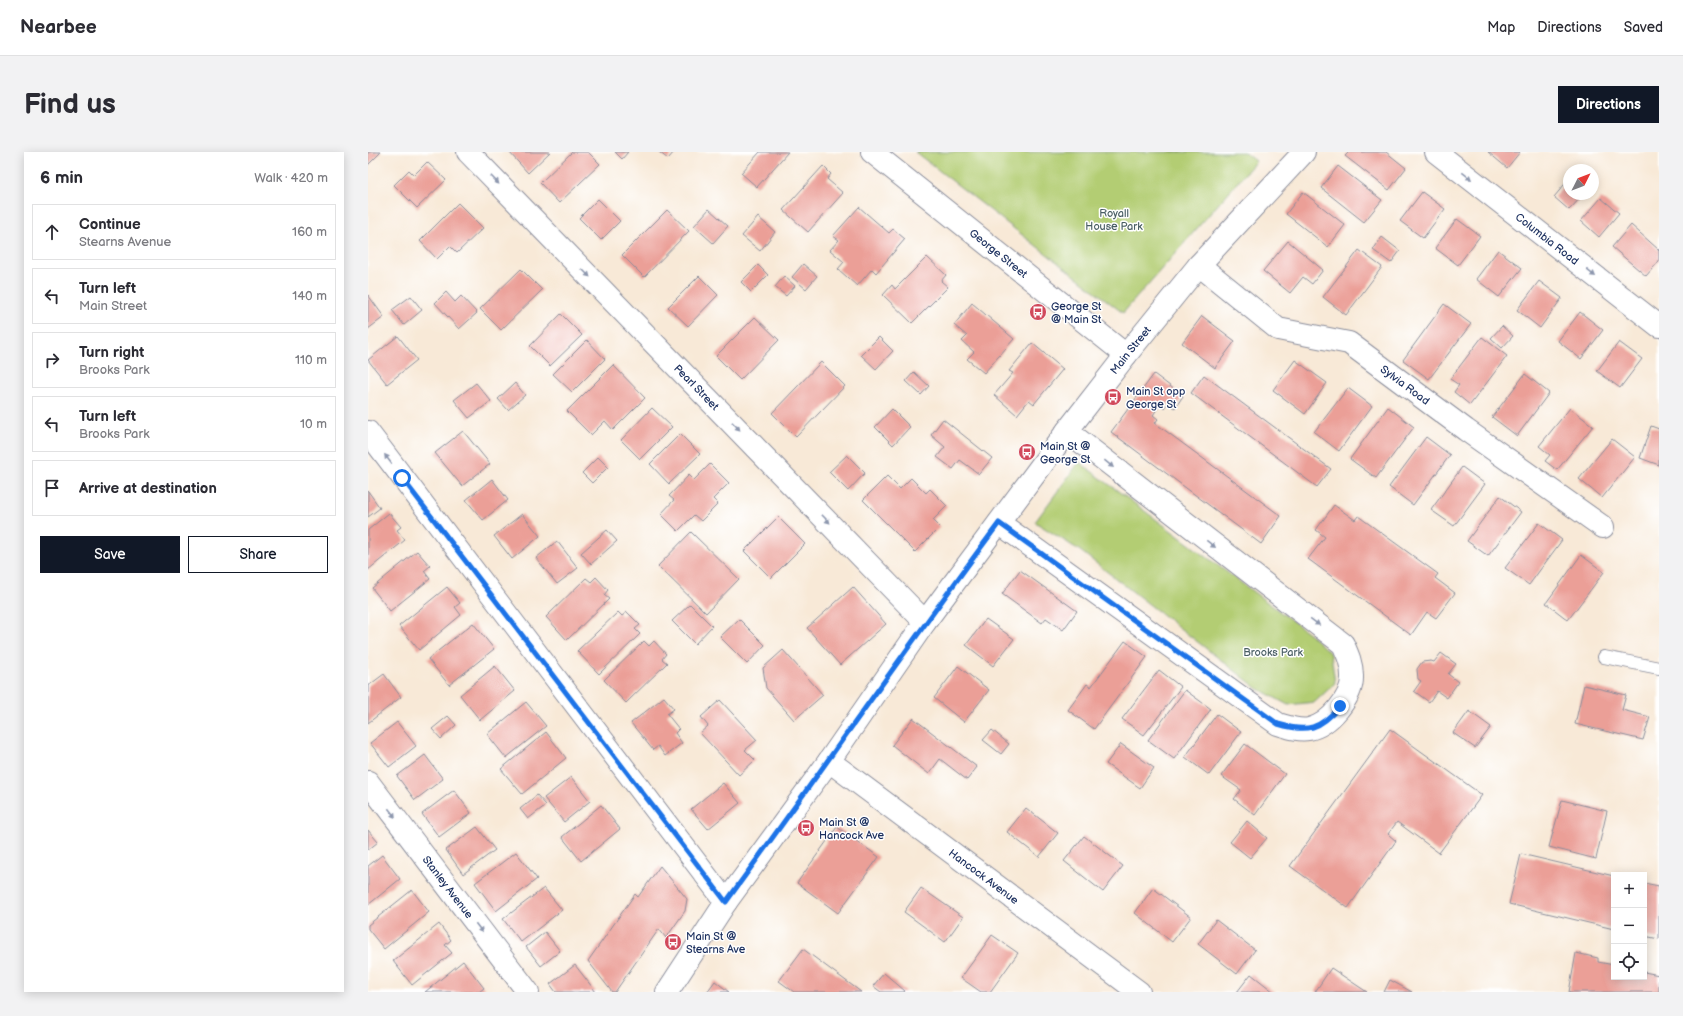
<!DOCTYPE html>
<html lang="en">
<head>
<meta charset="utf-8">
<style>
  body { margin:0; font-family:"Balsamiq Sans",sans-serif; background:#f2f2f3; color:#2b2b33 }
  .controls { position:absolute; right:12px; bottom:12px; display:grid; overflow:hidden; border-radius:0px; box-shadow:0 2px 10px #0003 }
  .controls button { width:36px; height:36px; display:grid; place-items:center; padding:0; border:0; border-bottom:1px solid #e1e1e2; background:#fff; color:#2b2b33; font:20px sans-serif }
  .compass { position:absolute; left:1195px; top:12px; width:36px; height:36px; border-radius:50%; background:#fff; box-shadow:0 2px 10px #0003; rotate:48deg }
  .stop { position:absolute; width:12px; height:12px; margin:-9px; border:3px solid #1a73e8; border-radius:50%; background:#fff }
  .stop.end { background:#1a73e8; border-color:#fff; box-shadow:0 1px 4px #0008 }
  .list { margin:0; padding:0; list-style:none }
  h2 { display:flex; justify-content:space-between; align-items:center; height:52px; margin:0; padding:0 16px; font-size:17px }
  h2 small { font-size:13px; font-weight:400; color:#7c7c81 }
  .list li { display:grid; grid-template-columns:26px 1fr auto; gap:12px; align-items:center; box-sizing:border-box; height:56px; margin:0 8px 8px; padding:0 8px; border:1px solid #e1e1e2; border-radius:0px }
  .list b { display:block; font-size:15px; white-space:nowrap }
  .list p { margin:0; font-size:13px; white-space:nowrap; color:#7c7c81 }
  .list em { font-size:13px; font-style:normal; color:#7c7c81 }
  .actions { display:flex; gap:8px; padding:12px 16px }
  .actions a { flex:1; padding:9px 0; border:1px solid #111827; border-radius:0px; text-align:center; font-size:14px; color:#111827 }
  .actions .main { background:#111827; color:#fff }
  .icon { flex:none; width:22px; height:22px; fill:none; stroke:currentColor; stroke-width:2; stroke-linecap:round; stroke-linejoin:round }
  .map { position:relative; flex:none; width:1291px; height:840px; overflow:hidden; border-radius:0px }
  header { display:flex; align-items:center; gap:24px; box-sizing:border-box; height:56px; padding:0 20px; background:#fff; border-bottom:1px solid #e1e1e2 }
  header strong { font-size:19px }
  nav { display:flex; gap:22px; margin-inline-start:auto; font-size:14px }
  .intro { display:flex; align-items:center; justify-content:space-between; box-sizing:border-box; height:96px; padding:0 24px }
  h1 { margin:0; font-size:28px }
  .button { padding:10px 18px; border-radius:0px; background:#111827; color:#fff; font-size:14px; font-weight:700 }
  main { display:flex; gap:24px; padding:0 24px }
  aside { flex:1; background:#fff; border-radius:0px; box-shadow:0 2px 10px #0003 }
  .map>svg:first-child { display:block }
</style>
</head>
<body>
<header>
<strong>Nearbee</strong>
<nav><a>Map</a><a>Directions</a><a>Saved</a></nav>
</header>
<div class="intro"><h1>Find us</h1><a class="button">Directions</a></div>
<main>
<aside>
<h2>6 min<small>Walk · 420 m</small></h2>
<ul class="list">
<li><svg class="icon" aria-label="ahead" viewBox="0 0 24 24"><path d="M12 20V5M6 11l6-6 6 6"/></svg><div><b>Continue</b><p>Stearns Avenue</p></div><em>160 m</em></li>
<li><svg class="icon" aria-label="left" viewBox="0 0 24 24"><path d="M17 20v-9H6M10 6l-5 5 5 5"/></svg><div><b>Turn left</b><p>Main Street</p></div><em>140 m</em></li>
<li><svg class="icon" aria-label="right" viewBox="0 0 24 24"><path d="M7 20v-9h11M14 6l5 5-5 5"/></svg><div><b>Turn right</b><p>Brooks Park</p></div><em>110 m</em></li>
<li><svg class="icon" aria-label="left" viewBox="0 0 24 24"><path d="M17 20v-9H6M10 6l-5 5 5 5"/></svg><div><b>Turn left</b><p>Brooks Park</p></div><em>10 m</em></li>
<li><svg class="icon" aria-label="arrive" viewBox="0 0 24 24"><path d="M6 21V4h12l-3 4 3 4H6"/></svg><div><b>Arrive at destination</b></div></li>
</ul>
<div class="actions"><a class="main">Save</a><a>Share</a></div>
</aside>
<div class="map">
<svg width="1291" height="840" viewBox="0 0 1291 840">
  <rect width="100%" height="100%" fill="#fff"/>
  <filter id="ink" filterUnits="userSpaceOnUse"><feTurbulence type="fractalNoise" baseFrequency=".025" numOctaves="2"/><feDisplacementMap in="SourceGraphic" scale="8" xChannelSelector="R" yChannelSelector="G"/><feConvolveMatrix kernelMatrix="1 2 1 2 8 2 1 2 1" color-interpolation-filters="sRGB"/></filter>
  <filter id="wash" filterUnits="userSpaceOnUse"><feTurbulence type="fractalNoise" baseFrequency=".012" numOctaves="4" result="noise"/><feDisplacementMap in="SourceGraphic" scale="16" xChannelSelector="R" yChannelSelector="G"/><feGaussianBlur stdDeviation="0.9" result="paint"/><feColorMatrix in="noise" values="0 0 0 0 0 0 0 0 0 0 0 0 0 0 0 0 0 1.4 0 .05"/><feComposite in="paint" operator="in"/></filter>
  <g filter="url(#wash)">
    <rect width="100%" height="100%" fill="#f8e9d7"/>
    <path fill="#b3cd73" stroke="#677e68" d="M547,0H876L888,9L755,161Z
      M711,310L942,482L963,502L967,531L947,550L920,553L889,536L711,398L667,370Z"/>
    <g id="blocks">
      <path fill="#eb9f97" d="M0,0H13L0,13Z
        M141,0H182L160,21Z
        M204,0H220L232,12L191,51L172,31Z
        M247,0H260L254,7Z
        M291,0H306L300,7Z
        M392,0H420L389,35L373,21Z
        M981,0H1018L1038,16L1021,38L977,4Z
        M1120,0H1152L1139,16Z
        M59,10L78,28L49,56L26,33L41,18L46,23Z
        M455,14L463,22L459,27L475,41L440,80L415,58Z
        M970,14L1014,48L996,70L953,36Z
        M1201,27V42H1216L1201,58L1186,45Z
        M935,40L977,73L960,95L918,62Z
        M1054,40L1077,57L1055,86L1032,69Z
        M1233,46L1251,61L1231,85L1213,69Z
        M230,47L252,69L233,88L211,66Z
        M90,51L115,76L89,101L82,94L69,107L52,89Z
        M491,55L521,81L525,77L537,87L508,121L504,117L489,134L470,117L476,110L462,98L471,88L465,84Z
        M341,57L360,74L345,91L326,74Z
        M299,58L321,79L276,125L254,103Z
        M390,65L407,80L392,99L374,84Z
        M1089,67L1112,84L1090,113L1067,96Z
        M1263,73L1291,98V109L1278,124L1244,95Z
        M1014,85L1032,99L1023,111L1005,98Z
        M920,89L955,118L944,132L935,125L922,141L895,119Z
        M991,98L1014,115L978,163L955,145Z
        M1130,98L1154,116L1131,145L1108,127Z
        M559,105L578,123L573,129L580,135L544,171L515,143L524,133L527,137Z
        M435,112L449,124L438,137L424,125Z
        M390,113L400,123L383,140L373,130Z
        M153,117L174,138L133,178L112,157Z
        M331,124L350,143L320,174L300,155Z
        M416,124L427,134L418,144L407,135Z
        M1171,129L1194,146L1172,176L1149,158Z
        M78,140L87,150L93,144L109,161L91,177L67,151Z
        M0,143L16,165L0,177Z
        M43,144L54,158L36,173L24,158Z
        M604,151L646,187L616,221L599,207L606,200L594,189L599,184L586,173Z
        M1076,152L1103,172L1061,227L1035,208Z
        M1212,160L1235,178L1213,207L1190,189Z
        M193,162L214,183L182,214L162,194Z
        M834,164L867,189L847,216L814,191Z
        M387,165L411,188L372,228L348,204Z
        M1134,174L1145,184L1134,196L1123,186Z
        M30,184L49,208L19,232L0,208Z
        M511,185L525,199L508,217L493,203Z
        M1114,185L1139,204L1102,253L1086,240L1091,233L1082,227Z
        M219,188L237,207L204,240L185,222Z
        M1251,190L1274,207L1252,236L1229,219Z
        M664,191L695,217L666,252L661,248L649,263L626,243L645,221L641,219Z
        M927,208L959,231L937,262L905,238Z
        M453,210L477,234L428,285L404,261Z
        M245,213L277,246L245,278L237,269L223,283L199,259Z
        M546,220L561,234L553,243L538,229Z
        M786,222L815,244L807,256L800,251L796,256L792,253L785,263L790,267L787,271L913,364L893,392L743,280Z
        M1157,222L1181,241L1149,284L1124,265Z
        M836,223L963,317L949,335L823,241Z
        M108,231L123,249L101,266L86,248Z
        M147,231L157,243L140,258L130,247Z
        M980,236L1004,254L971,299L946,280Z
        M1020,255L1046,275L1008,326L982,307Z
        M284,256L304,275L272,307L253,288Z
        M1202,256L1225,274L1189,318L1177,309L1182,303L1171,294Z
        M524,257L542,275L525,293L507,275Z
        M575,267L624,306L611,322L592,308L585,317L569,305L577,295L563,283Z
        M1283,274L1291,277V313L1272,306Z
        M95,279L122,312L94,334L67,301Z
        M312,282L332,302L301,332L282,312Z
        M1058,285L1082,303L1045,353L1021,335Z
        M1244,287L1267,305L1234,346L1211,327Z
        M479,303L497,321L480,339L461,320Z
        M230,305L240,315L224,331L214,321Z
        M342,312L361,331L345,347L350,352L333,369L326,363L310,379L293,362L306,348L301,344L321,323L326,328Z
        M1094,315L1117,332L1086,374L1063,358Z
        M519,324L532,337L543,326L558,341L562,337L579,354L565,368L572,375L547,400L495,348Z
        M124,327L140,348L115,368L98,348Z
        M0,339L12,356L0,365Z
        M1132,344L1153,360L1120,404L1099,389Z
        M966,353L987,368L990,364L1070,422L1067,426L1087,441L1068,466L1059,460L1043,483L940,407L957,385L948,378Z
        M21,361L33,375L29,378L37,388L0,418V378Z
        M154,362L172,384L144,407L126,384Z
        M410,365L437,392L403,426L376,399Z
        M1171,371L1194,388L1161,433L1137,416Z
        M239,378L249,389L223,412L213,401Z
        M323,380L371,427L338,461L290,414Z
        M189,389L210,416L189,432L168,406Z
        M49,399L62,414L56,419L62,427L22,459L4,436Z
        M1213,403L1236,420L1200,468L1178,451Z
        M652,418L709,459L695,478L678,466L674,471L634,442Z
        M228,425L240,438L236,443L241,447L199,488L178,465L218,426L223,430Z
        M79,435L92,451L87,455L93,463L51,498L31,474Z
        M485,435L518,472L472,513L439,476Z
        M322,452L344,474L327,492L304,469Z
        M250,460L254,464L259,460L272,473L267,477L272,482L231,522L209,499Z
        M371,467L397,493L379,512L352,485Z
        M618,467L646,487L625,514L598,493Z
        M105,471L126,497L81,533L60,507Z
        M276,489L281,494L286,489L298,502L294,507L299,511L258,551L236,528Z
        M757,489L779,505L726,577L700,558L719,532L723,535Z
        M415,498L455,543L426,568L398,536L395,516Z
        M1073,501L1088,512L1080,522L1090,530L1079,546L1069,539L1061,550L1046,539L1053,529L1050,527L1049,517L1054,510L1063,509L1066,510Z
        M127,514L147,539L112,568L92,543Z
        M590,514L621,538L596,570L566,546Z
        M791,518L813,535L776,583L754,567Z
        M16,522L33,545L0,571V534Z
        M1216,533L1258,543L1254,558L1282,565L1275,588L1207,572Z
        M817,538L843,557L806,607L780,588Z
        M296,545L306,557L299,562L311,577L307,581L314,591L297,604L290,594L285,598L263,571Z
        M352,548L389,588L377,598L387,608L371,623L332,581L340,574L333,565Z
        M158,550L178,574L138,606L119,582Z
        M1101,559L1123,575L1107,596L1085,581Z
        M849,562L873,580L841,623L817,605Z
        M80,564L88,573L73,587L64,577Z
        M545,566L609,615L599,628L572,607L561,622L524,593Z
        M29,570L48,594L21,615L2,591Z
        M1022,577L1114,643L1071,701L1029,670L1020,682L1028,689L980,756L922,714Z
        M624,578L641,592L633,602L615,588Z
        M178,580L198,606L154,642L133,617Z
        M753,592L786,616L772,636L738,612Z
        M877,592L917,622L887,663L866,647L873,638L853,624Z
        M57,603L75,627L47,648L29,624Z
        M203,625L222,649L196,670L176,646Z
        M355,631L372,651L340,677L323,657Z
        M86,638L103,661L71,685L54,662Z
        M169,643L178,653L160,667L152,657Z
        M1194,648L1239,659L1228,707L1181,695Z
        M233,653L252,677L213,709L194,685Z
        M658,656L690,681L671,705L639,680Z
        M879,669L899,686L882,706L862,690Z
        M109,675L127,698L95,722L78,698Z
        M469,675L511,705L470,761L429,731Z
        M0,678L10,690L0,698Z
        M716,684L755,714L735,740L696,709Z
        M148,700L169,727L128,759L107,731Z
        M1153,702L1246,724V777L1141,752Z
        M14,703L32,727L0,753V714Z
        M292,714L319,747L317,759L298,786L291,777L247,840H244L220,809L267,742L270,745Z
        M1276,731L1291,734V787L1276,784Z
        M176,736L194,758L153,790L135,767Z
        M553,736L595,765L577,790L536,760Z
        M785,736L823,765L804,790L767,761Z
        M44,738L61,760L16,797L0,777V773Z
        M848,768L887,798L869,822L830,792Z
        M71,772L83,788L77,793L84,801L44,833L25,809Z
        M177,780L192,799L173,814L158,795Z
        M624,783L650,801L622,840H613L593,826Z
        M435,797L493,840H426L411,829Z
        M1208,801L1230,806V810L1246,813V825H1276V820L1291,823V840H1201Z
        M95,809L116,836L111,840H57Z
        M207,813L228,840H188L182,832Z
        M963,816L999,840H947Z
        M516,821L537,839L536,840H513L505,834Z
        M883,822L906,840H869Z
        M1022,828L1044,840H1016Z
        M347,829L361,840H339Z"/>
    </g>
  </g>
  <g filter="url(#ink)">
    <use href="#blocks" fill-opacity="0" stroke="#8a8c9a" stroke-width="1"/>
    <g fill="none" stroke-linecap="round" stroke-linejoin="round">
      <g stroke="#8a8c9a" stroke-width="14">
        <path id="service" d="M1236,505L1291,516"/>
      </g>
      <g stroke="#8a8c9a" stroke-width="24">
        <g id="minor">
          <path id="s1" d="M100,0L557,470"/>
          <path id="s2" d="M1068,0L1291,174"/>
          <path id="s3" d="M831,113L910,177L981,191L1098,278L1235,375"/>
          <path d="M0,280L358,750"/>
          <path d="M631,371L910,572C920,575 930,579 941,577C961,573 985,545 984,524C984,512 980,503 975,492L699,279"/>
          <path id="s4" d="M461,609L771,840"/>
          <path id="s5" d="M0,630L160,840"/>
        </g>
      </g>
      <g stroke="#8a8c9a" stroke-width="24">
        <g id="tertiary">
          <path id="s6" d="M504,0L758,203"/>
        </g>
      </g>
      <g stroke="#8a8c9a" stroke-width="24">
        <g id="secondary">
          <path id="s7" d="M299,840L358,750L461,609L557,470L699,279L758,203L831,113L936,0"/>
        </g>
      </g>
      <use href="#service" stroke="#fff" stroke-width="12"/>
      <use href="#minor" stroke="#fff" stroke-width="22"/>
      <use href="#tertiary" stroke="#fff" stroke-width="22"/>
      <use href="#secondary" stroke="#fff" stroke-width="22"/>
    </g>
    <defs><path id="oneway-solid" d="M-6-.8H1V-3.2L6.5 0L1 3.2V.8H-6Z"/></defs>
    <g fill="#8d97ae">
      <use href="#oneway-solid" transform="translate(1099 24) rotate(38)"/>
      <use href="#oneway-solid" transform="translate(127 28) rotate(46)"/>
      <use href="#oneway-solid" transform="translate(218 121) rotate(45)"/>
      <use href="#oneway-solid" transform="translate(1223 121) rotate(38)"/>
      <use href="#oneway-solid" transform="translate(368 274) rotate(46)"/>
      <use href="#oneway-solid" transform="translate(20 307) rotate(-127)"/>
      <use href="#oneway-solid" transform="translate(741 312) rotate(39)"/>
      <use href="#oneway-solid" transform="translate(458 367) rotate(46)"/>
      <use href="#oneway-solid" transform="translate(843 392) rotate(38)"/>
      <use href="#oneway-solid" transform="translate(947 470) rotate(36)"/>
      <use href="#oneway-solid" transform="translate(24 661) rotate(53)"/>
      <use href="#oneway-solid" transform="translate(111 776) rotate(53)"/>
    </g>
  </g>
  <g fill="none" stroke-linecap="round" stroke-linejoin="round" filter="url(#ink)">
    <path stroke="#1a73e8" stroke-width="5" d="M34,326L358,750C450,624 538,496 631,371L910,572C940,581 952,577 972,554"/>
  </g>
  <defs>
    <g id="bus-disc" transform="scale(0.9)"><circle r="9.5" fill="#d1495b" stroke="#fff"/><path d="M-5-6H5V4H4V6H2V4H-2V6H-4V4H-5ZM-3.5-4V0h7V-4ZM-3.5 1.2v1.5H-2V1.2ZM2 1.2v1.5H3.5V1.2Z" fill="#fff"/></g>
  </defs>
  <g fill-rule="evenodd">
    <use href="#bus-disc" x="670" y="160"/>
    <use href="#bus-disc" x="745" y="245"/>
    <use href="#bus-disc" x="659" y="300"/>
    <use href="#bus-disc" x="438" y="676"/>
    <use href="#bus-disc" x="305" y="790"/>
  </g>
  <g text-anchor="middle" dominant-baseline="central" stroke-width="3" stroke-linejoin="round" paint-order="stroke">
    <g font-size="11" fill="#495e64" stroke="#fff">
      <text x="746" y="61">Royall<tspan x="746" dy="13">House Park</tspan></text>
      <text x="905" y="500">Brooks Park</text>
    </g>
    <g font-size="11" fill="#1b2f5e" stroke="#fff">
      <text stroke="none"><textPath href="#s2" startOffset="141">Columbia Road</textPath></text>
      <text stroke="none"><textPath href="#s6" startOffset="162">George Street</textPath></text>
      <text stroke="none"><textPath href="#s7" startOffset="792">Main Street</textPath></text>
      <text stroke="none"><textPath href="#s3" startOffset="244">Sylvia Road</textPath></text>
      <text stroke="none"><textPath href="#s1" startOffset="328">Pearl Street</textPath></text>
      <text stroke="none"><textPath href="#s4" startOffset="193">Hancock Avenue</textPath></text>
      <text stroke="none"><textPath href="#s5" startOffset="132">Stanley Avenue</textPath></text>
    </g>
    <g font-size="11" fill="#1b2f5e" stroke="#fff" text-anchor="start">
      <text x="683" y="154">George St<tspan x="683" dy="13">@ Main St</tspan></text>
      <text x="758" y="239">Main St opp<tspan x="758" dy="13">George St</tspan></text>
      <text x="672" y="294">Main St @<tspan x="672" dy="13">George St</tspan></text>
      <text x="451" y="670">Main St @<tspan x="451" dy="13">Hancock Ave</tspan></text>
      <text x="318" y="784">Main St @<tspan x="318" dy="13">Stearns Ave</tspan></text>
    </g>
  </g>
</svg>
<div class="controls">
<button>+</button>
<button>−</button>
<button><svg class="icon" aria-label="locate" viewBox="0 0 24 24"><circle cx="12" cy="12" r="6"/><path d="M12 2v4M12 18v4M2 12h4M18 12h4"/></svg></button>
</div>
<svg class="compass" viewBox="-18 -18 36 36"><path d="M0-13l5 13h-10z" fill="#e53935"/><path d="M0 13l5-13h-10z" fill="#7c7c81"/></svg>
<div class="stop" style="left:34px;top:326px"></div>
<div class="stop end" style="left:972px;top:554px"></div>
</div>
</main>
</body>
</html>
